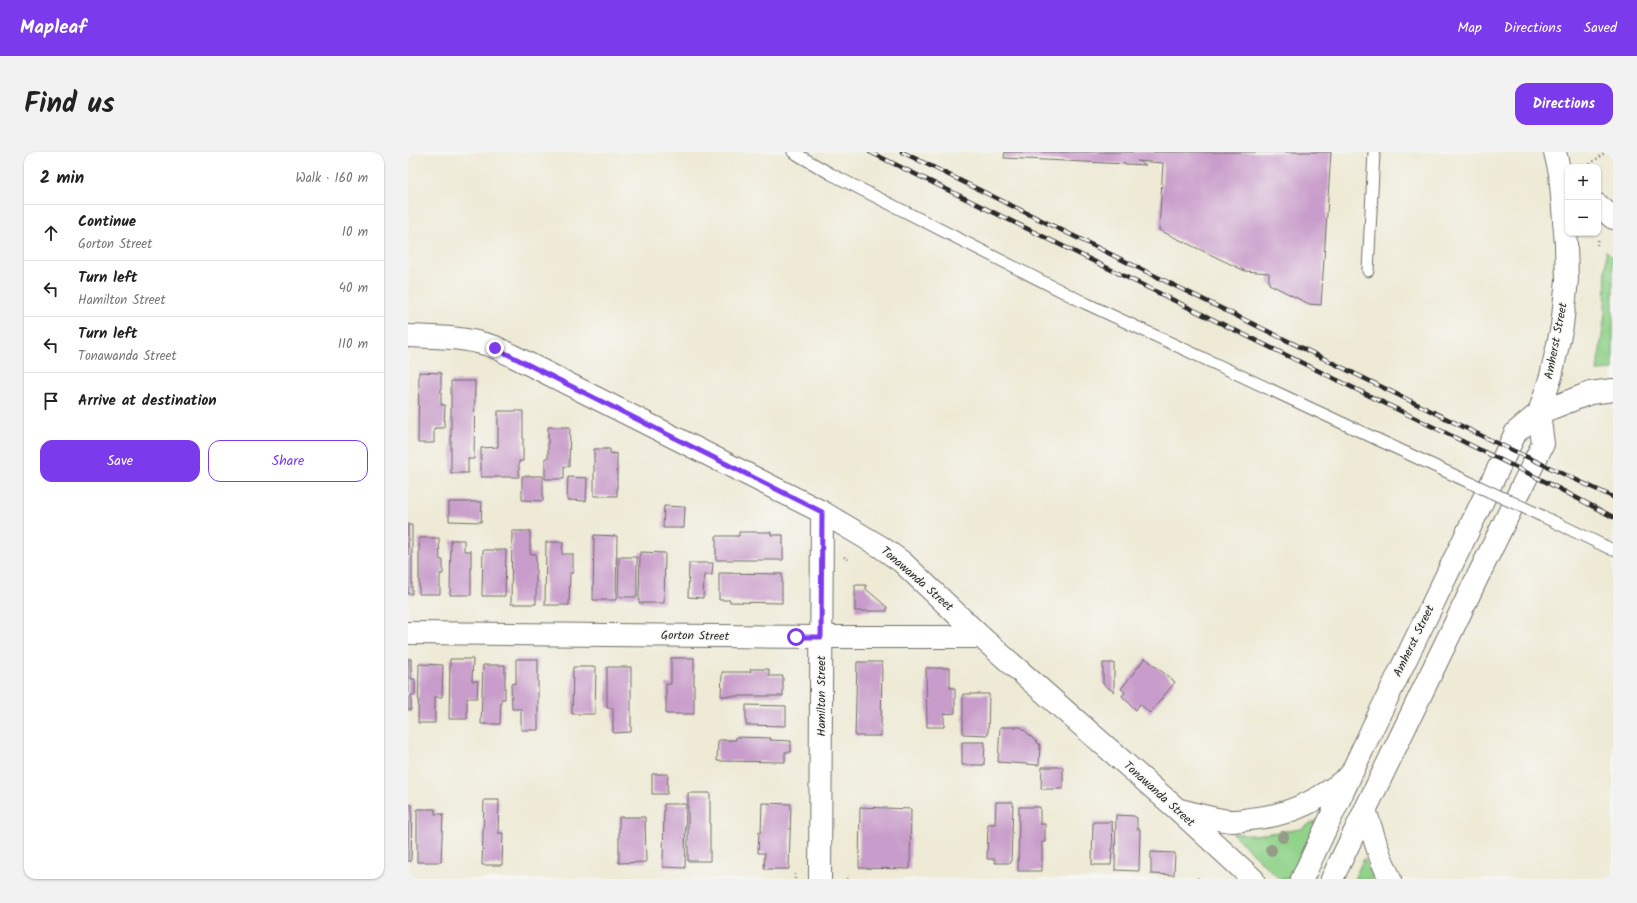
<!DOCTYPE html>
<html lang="en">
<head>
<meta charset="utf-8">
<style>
  body { margin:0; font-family:Kalam,sans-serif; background:#f2f2f2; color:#222 }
  .controls { position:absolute; right:12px; top:12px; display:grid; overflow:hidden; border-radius:8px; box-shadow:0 1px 3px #0004 }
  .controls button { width:36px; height:36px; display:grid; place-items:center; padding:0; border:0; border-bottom:1px solid #e0e0e0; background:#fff; color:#222; font:20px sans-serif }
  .stop { position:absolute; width:12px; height:12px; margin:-9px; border:3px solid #7c3aed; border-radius:50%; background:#fff }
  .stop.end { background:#7c3aed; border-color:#fff; box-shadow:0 1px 4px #0008 }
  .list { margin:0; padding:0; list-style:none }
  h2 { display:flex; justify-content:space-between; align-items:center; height:52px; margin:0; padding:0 16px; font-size:17px }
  h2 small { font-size:13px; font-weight:400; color:#767676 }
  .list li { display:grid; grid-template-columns:26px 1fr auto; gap:12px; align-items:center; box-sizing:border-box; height:56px; padding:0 16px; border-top:1px solid #e0e0e0 }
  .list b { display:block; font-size:15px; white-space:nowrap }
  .list p { margin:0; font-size:13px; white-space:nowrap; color:#767676 }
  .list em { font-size:13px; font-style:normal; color:#767676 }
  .actions { display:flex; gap:8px; padding:12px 16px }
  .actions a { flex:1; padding:9px 0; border:1px solid #7c3aed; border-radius:12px; text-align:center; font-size:14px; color:#7c3aed }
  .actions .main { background:#7c3aed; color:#fff }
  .icon { flex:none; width:22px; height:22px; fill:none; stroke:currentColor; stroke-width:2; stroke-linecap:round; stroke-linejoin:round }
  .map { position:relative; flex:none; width:1205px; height:727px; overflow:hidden; border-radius:12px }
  header { display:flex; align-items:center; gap:24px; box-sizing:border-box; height:56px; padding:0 20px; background:#7c3aed; color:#fff }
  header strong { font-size:19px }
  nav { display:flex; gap:22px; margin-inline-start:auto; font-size:14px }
  .intro { display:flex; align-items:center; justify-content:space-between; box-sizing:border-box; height:96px; padding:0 24px }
  h1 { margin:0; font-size:28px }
  .button { padding:10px 18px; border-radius:12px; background:#7c3aed; color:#fff; font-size:14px; font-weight:700 }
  main { display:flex; gap:24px; padding:0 24px }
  aside { flex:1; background:#fff; border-radius:12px; box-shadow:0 1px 3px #0004 }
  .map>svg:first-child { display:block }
</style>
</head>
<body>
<header>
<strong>Mapleaf</strong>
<nav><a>Map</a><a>Directions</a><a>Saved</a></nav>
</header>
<div class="intro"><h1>Find us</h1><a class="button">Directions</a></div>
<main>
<aside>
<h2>2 min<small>Walk · 160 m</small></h2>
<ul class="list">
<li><svg class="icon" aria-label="ahead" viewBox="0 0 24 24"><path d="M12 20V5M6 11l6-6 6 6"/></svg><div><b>Continue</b><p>Gorton Street</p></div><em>10 m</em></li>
<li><svg class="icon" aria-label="left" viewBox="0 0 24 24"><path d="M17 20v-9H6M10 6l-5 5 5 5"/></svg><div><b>Turn left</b><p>Hamilton Street</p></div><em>40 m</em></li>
<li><svg class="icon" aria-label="left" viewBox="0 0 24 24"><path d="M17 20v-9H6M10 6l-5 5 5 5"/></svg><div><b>Turn left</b><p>Tonawanda Street</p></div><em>110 m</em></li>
<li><svg class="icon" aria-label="arrive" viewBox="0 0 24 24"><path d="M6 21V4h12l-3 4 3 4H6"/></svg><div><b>Arrive at destination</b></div></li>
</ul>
<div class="actions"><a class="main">Save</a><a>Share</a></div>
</aside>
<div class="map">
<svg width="1205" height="727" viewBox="0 0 1205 727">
  <rect width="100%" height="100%" fill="#f6f6f2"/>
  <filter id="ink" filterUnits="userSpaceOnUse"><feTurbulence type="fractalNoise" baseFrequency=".025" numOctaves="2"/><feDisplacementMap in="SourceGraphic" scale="8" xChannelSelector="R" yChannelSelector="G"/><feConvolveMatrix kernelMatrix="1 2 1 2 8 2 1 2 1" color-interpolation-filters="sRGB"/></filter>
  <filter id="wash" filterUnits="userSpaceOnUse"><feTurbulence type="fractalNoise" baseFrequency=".012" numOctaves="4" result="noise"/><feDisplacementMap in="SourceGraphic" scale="16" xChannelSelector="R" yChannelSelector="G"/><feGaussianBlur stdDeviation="0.9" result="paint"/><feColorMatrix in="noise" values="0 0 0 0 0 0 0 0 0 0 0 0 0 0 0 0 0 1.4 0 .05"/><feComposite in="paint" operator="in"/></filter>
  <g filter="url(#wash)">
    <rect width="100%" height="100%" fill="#eeead6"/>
    <path fill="#92d38b" stroke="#5e7f5b" d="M1198,98L1205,105V218L1189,219L1197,162Z
      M914,665L880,727H871L824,681L847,683L893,677Z
      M956,706L965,727H946Z"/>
    <g id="blocks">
      <path fill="#c99dcb" d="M597,0H923L913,153L901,152L861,132V121L837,119L751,78L755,11L729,9L738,13L596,6Z
        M11,220L33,221V253H37L36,276H26V291H10Z
        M43,229H67L66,307H60V321H43Z
        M90,259H115V309H111V325H73V296L90,295Z
        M140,275H162L161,315L156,314V327H137V306H140Z
        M186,297H202V301L209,302V344H186Z
        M114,324H135V349L114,348Z
        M160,325L179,326L178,349L159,348Z
        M41,350H74L73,370L41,369Z
        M256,354L277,355L276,376H255Z
        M0,373H4V442H0Z
        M104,379H122V402H128V452H103Z
        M331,380H363V383H375V408H308V384H331Z
        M186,383L209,384L208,448H185Z
        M11,386H31L32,408H35V422H32V442H11Z
        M43,388H56V399H63V443H42Z
        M138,390H155L154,402H165V421H162L161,453H137Z
        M75,398H98L97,444H74Z
        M232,400L257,401L256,451H231Z
        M211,405H229V445H210Z
        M281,411H305L304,423H296L295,446L280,445Z
        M311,421L374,422V451L322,450V448H311Z
        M447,433H458V437L479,455V459H447Z
        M263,506H286V562H258V532H263Z
        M737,506L767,530L742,561L732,552L728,558L714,544L717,540L713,537Z
        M0,507H3V527H7V543H3V558H0Z
        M42,507H65L64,529H70L69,546H59V567H41Z
        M108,507H130V578H113V557H104L103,532L108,531Z
        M449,510H474L473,584H447Z
        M695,511H706V540L695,532Z
        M11,512L35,513L34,545H27V571H10Z
        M75,513H97V547H93L92,572H73Z
        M165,515H188L187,562H164Z
        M199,515H223V580L205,581V556H199Z
        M518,516H542V536H547V561L536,562V575H519Z
        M342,517H361V524H375V544H313L314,520H343Z
        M555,542H581L580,583L555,582Z
        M338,553L378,554V574L338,573Z
        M592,575H613L632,593L631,613L590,610Z
        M328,585L363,586L362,588L383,589V600H377V610L309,609L310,588H328Z
        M554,590H577L576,613H554Z
        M634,615H655V637H633Z
        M244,622H260L259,642H244Z
        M280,641H302V709H280Z
        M76,648H91L90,681H95L94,713H74Z
        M588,650H605L603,711H587V707H579L580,672H587Z
        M354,651L383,652L381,717H356L357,701H350L351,680H353Z
        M256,652H278L277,716L255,715Z
        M0,653H4L3,709H0Z
        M452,655L503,657L502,717L451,716Z
        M611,655H632V672H637V690H634V719H610Z
        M9,657H27V662H35L33,710H9Z
        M708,663L726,664L729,666V677H732L731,719L707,718Z
        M211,665H237L238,710L211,711Z
        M685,670H704L705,697H704L703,713H684Z
        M743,700L767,701L766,723L743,722Z"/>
    </g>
  </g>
  <g filter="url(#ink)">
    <use href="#blocks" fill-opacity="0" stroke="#6f6e67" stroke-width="1"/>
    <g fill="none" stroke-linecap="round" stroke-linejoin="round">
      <g stroke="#6f6e67" stroke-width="13">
        <path id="lane" d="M385,0L423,22L677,151L1050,325
          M960,119L966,0
          M1134,364L1205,398"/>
      </g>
      <g stroke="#6f6e67" stroke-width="24">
        <path id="street" d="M0,481L413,485H573
          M412,727L414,360"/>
      </g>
      <g stroke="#6f6e67" stroke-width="24">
        <path id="secondary" d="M1190,53L1205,66
          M0,184C32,185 56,185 87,195L414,360L473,395L494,410L573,485L769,657L845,727
          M772,658C789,662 807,668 824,669C830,669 836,668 842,667C880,664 911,649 940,625
          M957,658L972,704L982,727
          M894,727L965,575L1108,280L1131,261L1182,241L1205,238
          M924,727L1069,426L1135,292L1131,261L1143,224L1154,174L1159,128L1158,92L1152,21L1147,0"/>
      </g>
      <path stroke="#6f6e67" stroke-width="2.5" stroke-dasharray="1 3" stroke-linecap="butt" d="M1182,12L1198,0
        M1192,27L1195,25
        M1189,93L1191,86
        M436,405L441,408
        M387,722V727
        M789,726L790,727
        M439,727L440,723"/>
      <use href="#lane" stroke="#fff" stroke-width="11"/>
      <use href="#street" stroke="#fff" stroke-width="22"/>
      <use href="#secondary" stroke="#fff" stroke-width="22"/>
      <g stroke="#2b2b2b" stroke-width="4.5">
        <path id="rail" d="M462,0L1142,332L1205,365
          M494,0L1076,285L1205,345"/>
      </g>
      <use href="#rail" stroke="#f6f6f2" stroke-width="3" stroke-dasharray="9" stroke-linecap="butt"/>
      <g stroke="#6f6e67" stroke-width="13" stroke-linecap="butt">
        <path id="lane-bridge" d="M1050,325L1134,364"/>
      </g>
      <use href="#lane-bridge" stroke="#fff" stroke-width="11"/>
    </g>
    <g fill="#949c88">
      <circle cx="875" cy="685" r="6"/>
      <circle cx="863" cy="698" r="6"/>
    </g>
  </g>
  <g fill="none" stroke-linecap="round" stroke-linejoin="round" filter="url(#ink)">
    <path stroke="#7c3aed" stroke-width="5" d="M87,196L414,360L413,485H388"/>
  </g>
  <g text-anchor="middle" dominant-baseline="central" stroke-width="3" stroke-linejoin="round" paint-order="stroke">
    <g font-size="12" fill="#2b2b2b" stroke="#f6f6f2">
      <text transform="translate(1148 189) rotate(-79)">Amherst Street</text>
      <text transform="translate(509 427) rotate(41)">Tonawanda Street</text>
      <text transform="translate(287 484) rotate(1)">Gorton Street</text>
      <text transform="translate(1006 489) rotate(-64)">Amherst Street</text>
      <text transform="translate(413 544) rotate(-90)">Hamilton Street</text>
      <text transform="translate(751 642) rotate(42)">Tonawanda Street</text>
    </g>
  </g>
</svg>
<div class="controls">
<button>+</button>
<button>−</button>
</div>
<div class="stop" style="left:388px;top:485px"></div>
<div class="stop end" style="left:87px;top:196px"></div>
</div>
</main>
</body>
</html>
